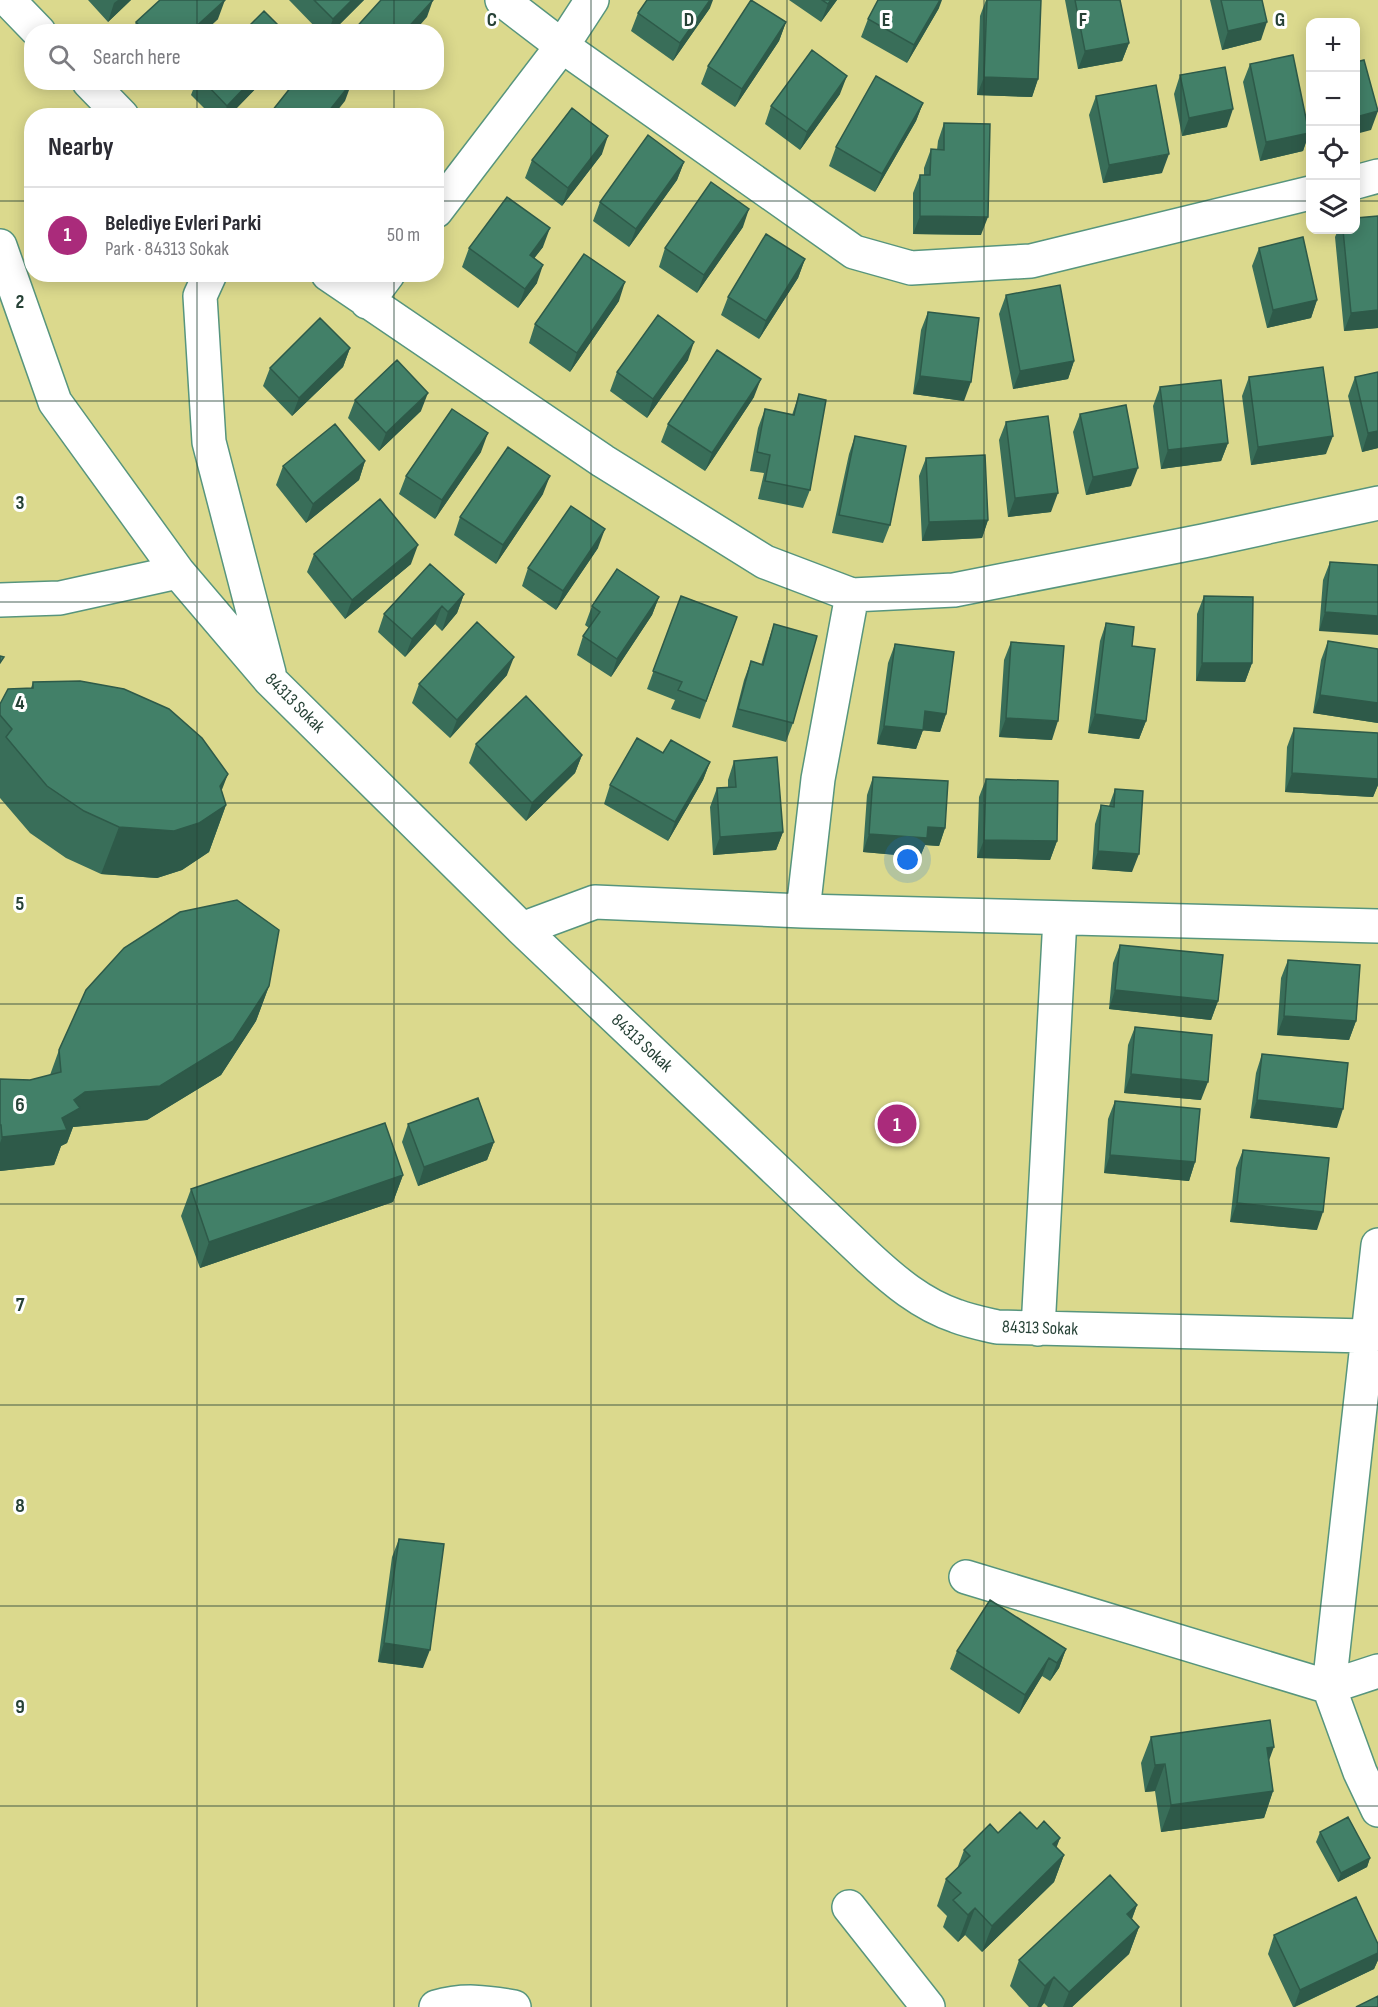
<!DOCTYPE html>
<html lang="en">
<head>
<meta charset="utf-8">
<style>
  body { margin:0; font-family:"Sofia Sans Condensed",sans-serif; background:#f2f2f3; color:#2b2b33 }
  .controls { position:absolute; right:18px; top:18px; display:grid; overflow:hidden; border-radius:12px; box-shadow:0 3px 15px #0003 }
  .controls button { width:54px; height:54px; display:grid; place-items:center; padding:0; border:0; border-bottom:2px solid #e1e1e2; background:#fff; color:#2b2b33; font:30px sans-serif }
  .you { position:absolute; left:908px; top:860px; width:21px; height:21px; margin:-15px; border:4px solid #fff; border-radius:50%; background:#1a73e8; box-shadow:0 0 0 9px #1a73e833 }
  .badge { display:grid; place-items:center; width:39px; height:39px; border-radius:50%; background:#aa2b7b; color:#fff; font-size:20px; font-weight:700 }
  .pin { position:absolute; translate:-50% -50%; border:3px solid #fff; box-shadow:0 2px 6px #0006 }
  .list { margin:0; padding:0; list-style:none }
  h2 { display:flex; justify-content:space-between; align-items:center; height:78px; margin:0; padding:0 24px; font-size:26px }
  h2 small { font-size:20px; font-weight:400; color:#7c7c81 }
  .list li { display:grid; grid-template-columns:39px 1fr auto; gap:18px; align-items:center; box-sizing:border-box; height:96px; padding:0 24px; border-top:2px solid #e1e1e2 }
  .list b { display:block; font-size:22px; white-space:nowrap }
  .list p { margin:0; font-size:20px; white-space:nowrap; color:#7c7c81 }
  .list em { font-size:20px; font-style:normal; color:#7c7c81 }
  .icon { flex:none; width:33px; height:33px; fill:none; stroke:currentColor; stroke-width:2; stroke-linecap:round; stroke-linejoin:round }
  .map { position:relative; flex:none; width:1378px; height:2007px; overflow:hidden }
  .search { position:absolute; background:#fff; box-shadow:0 3px 15px #0003; left:24px; top:24px; width:420px; height:66px; display:flex; align-items:center; gap:15px; box-sizing:border-box; padding:0 21px; border-radius:24px; color:#7c7c81; font-size:22px }
  .panel { position:absolute; background:#fff; box-shadow:0 3px 15px #0003; left:24px; top:108px; width:420px; height:174px; border-radius:24px }
  .map>svg:first-child { display:block }
</style>
</head>
<body>
<div class="map">
<svg width="1378" height="2007" viewBox="0 0 1378 2007">
  <rect width="100%" height="100%" fill="#b2f3d7"/>
  <path fill="#dbd98d" fill-rule="evenodd" d="M0,0H1378V2007H0ZM1310,22H1356V230H1310ZM32,32H436V82H32ZM32,116H436V274H32Z"/>
  <g fill="none" stroke-linecap="round" stroke-linejoin="round">
    <g stroke="#57957d" stroke-width="36">
      <path id="minor" d="M8,0L39,32
        M502,0L562,46L854,252L911,268L1031,261L1310,193
        M89,82L122,116
        M1356,182L1378,176
        M436,211L562,46L592,0
        M0,246L55,402L178,572
        M210,274L200,296L209,442L269,673
        M328,274L603,461L765,562L852,595L954,590L1203,541L1378,503
        M367,302L388,274
        M0,600L60,598L178,572L270,680L522,929L867,1256C894,1281 921,1304 956,1316C969,1321 984,1324 997,1327L1367,1336L1378,1333
        M803,911L818,779L852,595
        M522,929L595,902L803,911L1378,926
        M1378,1245L1329,1687L1360,1772L1378,1810
        M1038,1329L1060,918
        M966,1577L1329,1687L1378,1671
        M849,1907L928,2007
        M436,2007C463,1999 486,2002 514,2007"/>
    </g>
    <use href="#minor" stroke="#fff" stroke-width="33"/>
  </g>
  <path fill="#396e59" d="M88,0H131L108,22Z
    M289,0H364L332,32H320Z
    M789,0H837L821,22Z
    M986,0H1041L1038,79L1032,97L977,95L980,16Z
    M1065,0H1120L1129,43L1122,61L1078,69Z
    M1210,0H1262L1261,40L1222,50Z
    M710,8L673,61L631,31L638,13Z
    M939,8L907,63L861,37L868,19Z
    M218,19L204,32H132L136,22Z
    M786,22L779,41L735,107L701,84L708,66Z
    M1250,64L1309,133L1303,151L1260,161L1243,82Z
    M1180,75L1227,127L1182,136L1174,94Z
    M196,82H262L229,116H212L191,95Z
    M840,94L800,150L765,124L771,106Z
    M1096,96L1162,173L1103,183L1089,115Z
    M923,103L916,121L875,192L829,166L836,147Z
    M944,123L981,235L913,234V193L920,175H924V168L931,149L937,150L938,141Z
    M602,154L562,206L525,178L532,160Z
    M684,162L677,180L629,247L593,221L600,202Z
    M743,227L697,293L659,267L665,248Z
    M1338,230H1356L1378,328L1344,331L1335,237Z
    M543,247L534,258L537,283L518,308L462,267L469,248Z
    M1259,248L1317,300L1311,318L1267,328L1252,266Z
    M805,259L798,278L759,339L721,315L728,297Z
    M1006,295L1074,361L1068,379L1013,389L999,314Z
    M619,301L570,372L529,343L535,324Z
    M928,312L964,401L913,394L921,330Z
    M350,348L343,367L292,416L263,386L270,368Z
    M688,360L647,418L610,391L617,372Z
    M1378,372V448L1362,452L1348,396L1355,377Z
    M1249,377L1326,454L1251,465L1242,396Z
    M1160,387L1228,443L1221,461L1161,469L1153,406Z
    M799,394L810,490L803,508L758,499L764,473L750,471L758,428L765,409L792,415Z
    M754,397L705,471L661,442L668,424Z
    M355,400L421,411L379,451L348,418Z
    M1080,414L1131,486L1086,495L1073,432Z
    M1006,422L1051,512L1008,517L999,440Z
    M855,436L890,525L883,543L832,533L849,454Z
    M481,452L435,519L399,494L406,476Z
    M926,458L988,520L982,538L922,541L919,476Z
    M365,461L359,480L306,523L276,485L283,466Z
    M543,494L496,564L454,535L460,517Z
    M598,548L556,610L522,586L528,568Z
    M314,554L411,564L345,619L307,572Z
    M1330,562L1378,565L1319,631L1323,580Z
    M464,594L457,613L442,631L435,624L405,657L378,632L384,614Z
    M681,596L737,617L700,719L671,709L675,700L647,689Z
    M1204,596L1252,663L1245,682L1196,681L1197,614Z
    M659,597L652,615L611,677L577,655L583,636L589,628L585,625L592,606Z
    M1106,623L1132,646L1146,721L1139,739L1088,733L1100,641Z
    M774,624L793,723L786,742L732,727L744,680L751,661L761,665L768,642Z
    M1328,641L1378,649V723L1313,713L1321,660Z
    M1011,642L1052,740L999,737L1004,660Z
    M895,644L946,714L940,732L923,730L916,749L877,744L888,663Z
    M507,675L450,738L412,703L419,684Z
    M33,682L221,791L226,805L209,852L182,870L157,878L101,874L66,858L30,833L0,798V704L31,688Z
    M1294,728L1378,733V785L1373,797L1285,792L1287,747Z
    M476,744L582,755L575,773L526,821L469,763Z
    M663,753L710,762L703,780L668,841L604,804L610,785Z
    M734,761L783,832L776,850L713,855L710,807L717,788H728V780Z
    M873,777L945,828L939,846L925,845L920,857L863,852L867,795Z
    M986,779L1057,841L1050,860L977,858L979,797Z
    M1115,789L1132,872L1092,869L1095,824L1101,805L1109,806Z
    M1120,945L1218,1001L1211,1020L1109,1009L1113,963Z
    M1288,960L1356,1021L1349,1040L1277,1035L1281,978Z
    M269,986L256,1021L221,1075L147,1120L73,1127L67,1143L61,1146L54,1165L0,1171V1079L30,1080L50,1075L59,1050Z
    M1135,1027L1201,1100L1124,1093L1128,1045Z
    M1262,1054L1337,1128L1250,1118L1256,1073Z
    M1115,1101L1195,1162L1189,1181L1104,1173L1108,1119Z
    M408,1124L494,1142L487,1160L418,1186L402,1142Z
    M1243,1150L1317,1230L1230,1222L1236,1168Z
    M403,1175L393,1202L200,1268L181,1216L191,1189Z
    M399,1539L423,1668L378,1662L392,1557Z
    M1066,1649L1059,1668L1050,1681L1042,1676L1019,1714L950,1669L957,1651Z
    M1151,1737L1269,1760L1273,1791L1264,1818L1161,1832L1155,1791L1145,1792L1141,1763Z
    M1037,1829L1060,1838L1056,1847L1064,1855L1054,1882L982,1952L965,1935L958,1942L943,1927L947,1916L937,1906L946,1879L957,1869L964,1850L998,1833Z
    M1320,1832L1370,1858L1367,1867L1338,1882L1316,1842Z
    M1137,1905L1132,1919L1139,1927L1129,1954L1072,2007H1048L1044,2003L1041,2007H1029L1010,1986L1019,1960Z
    M1274,1935L1378,1944V1960L1374,1969L1295,2007H1293L1268,1954Z"/>
  <path fill="#2e5a49" d="M118,0H131L108,22L114,3Z
    M225,0L218,19L204,32H190Z
    M352,0H364L332,32H328L333,19Z
    M433,0L427,17L414,32H404Z
    M710,0H713L710,8L673,61L680,43Z
    M831,0H837L821,22L828,4Z
    M940,0H942L939,8L907,63L914,45Z
    M786,22L779,41L735,107L742,89Z
    M1267,22L1261,40L1222,50L1228,31Z
    M1129,43L1122,61L1078,69L1085,51Z
    M847,76L840,94L800,150L807,132Z
    M984,77L1038,79L1032,97L977,95Z
    M250,82H262L229,116H224L227,106Z
    M352,82L345,101L333,116H325Z
    M923,103L916,121L875,192L882,174Z
    M1233,109L1227,127L1182,136L1189,118Z
    M1378,111L1371,130L1356,134V117Z
    M1309,133L1303,151L1260,161L1266,142Z
    M608,136L602,154L562,206L568,188Z
    M1169,154L1162,173L1103,183L1109,165Z
    M684,162L677,180L629,247L636,229Z
    M749,209L743,227L697,293L704,275Z
    M920,216L988,217L981,235L913,234Z
    M550,228L543,247L523,273L530,255Z
    M805,259L798,278L759,339L766,321Z
    M543,265L537,283L518,308L525,289Z
    M625,282L619,301L570,372L577,353Z
    M1317,300L1311,318L1267,328L1273,310Z
    M1378,310V328L1344,331L1351,313Z
    M694,342L688,360L647,418L653,399Z
    M350,348L343,367L292,416L299,398Z
    M1074,361L1068,379L1013,389L1020,371Z
    M920,376L971,382L964,401L913,394Z
    M761,379L754,397L705,471L712,453Z
    M428,393L421,411L379,451L386,433Z
    M1378,431V448L1362,452L1368,433Z
    M488,433L481,452L435,519L442,500Z
    M1333,436L1326,454L1251,465L1258,447Z
    M1228,443L1221,461L1161,469L1168,450Z
    M365,461L359,480L306,523L313,504Z
    M1138,468L1131,486L1086,495L1093,477Z
    M550,476L543,494L496,564L503,545Z
    M1058,493L1051,512L1008,517L1015,498Z
    M988,520L982,538L922,541L929,522Z
    M605,529L598,548L556,610L563,591Z
    M418,545L411,564L345,619L352,600Z
    M464,594L457,613L442,631L448,612Z
    M659,597L652,615L611,677L617,659Z
    M442,606L435,624L405,657L412,639Z
    M1325,612L1378,616V635L1319,631Z
    M514,657L507,675L450,738L457,720Z
    M1202,663H1252L1245,682L1196,681Z
    M1320,695L1378,703V723L1313,713Z
    M925,711L946,714L940,732L918,730Z
    M1095,714L1146,721L1139,739L1088,733Z
    M1006,718L1058,721L1052,740L999,737Z
    M884,726L923,730L916,749L877,744Z
    M582,755L575,773L526,821L532,803Z
    M710,762L703,780L668,841L675,822Z
    M1292,773L1378,779V785L1373,797L1285,792Z
    M228,774L213,813L226,805L209,852L182,870L157,878L101,874L119,827L220,786Z
    M928,827L945,828L939,846L925,845L920,857L863,852L869,834Z
    M783,832L776,850L713,855L720,837Z
    M984,840L1057,841L1050,860L977,858Z
    M1098,851L1139,854L1132,872L1092,869Z
    M269,986L256,1021L221,1075L147,1120L73,1127L67,1143L61,1146L54,1165L0,1171V1143L2,1137L62,1118L74,1100L85,1092Z
    M1115,990L1218,1001L1211,1020L1109,1009Z
    M1284,1016L1356,1021L1349,1040L1277,1035Z
    M1131,1074L1208,1082L1201,1100L1124,1093Z
    M1257,1100L1343,1109L1337,1128L1250,1118Z
    M494,1142L487,1160L418,1186L424,1167Z
    M1110,1155L1195,1162L1189,1181L1104,1173Z
    M403,1175L393,1202L200,1268L209,1242Z
    M1237,1203L1323,1212L1317,1230L1230,1222Z
    M384,1643L430,1650L423,1668L378,1662Z
    M1066,1649L1059,1668L1050,1681L1057,1663Z
    M1049,1658L1042,1676L1019,1714L1025,1695Z
    M1274,1747L1264,1774L1267,1748Z
    M1165,1764L1155,1791L1145,1792L1155,1765Z
    M1273,1791L1264,1818L1161,1832L1171,1805Z
    M1060,1838L1050,1865L1053,1844Z
    M1064,1855L1054,1882L982,1952L992,1926Z
    M1370,1858L1367,1867L1338,1882L1341,1873Z
    M1137,1905L1127,1931V1914Z
    M975,1908L965,1935L958,1942L968,1915Z
    M1139,1927L1129,1954L1072,2007H1063L1069,1992Z
    M1378,1953V1960L1374,1969L1294,2007L1300,1990Z
    M1054,1977L1044,2003L1041,2007H1037L1045,1986Z"/>
  <path fill="#428068" stroke="#2e5a49" stroke-width="1.5" d="M160,0H225L190,32H145L136,22Z
    M314,0H352L333,19Z
    M381,0H433L404,32H352Z
    M647,0H710L680,43L638,13Z
    M751,0L786,22L742,89L708,66Z
    M822,0H831L828,4Z
    M878,0H940L914,45L868,19Z
    M987,0H1041L1038,79L984,77Z
    M1075,0H1120L1129,43L1085,51Z
    M1221,0H1262L1267,22L1228,31Z
    M264,11L285,32H243Z
    M812,50L847,76L807,132L771,106Z
    M1293,55L1309,133L1266,142L1250,64Z
    M1364,60L1378,111L1356,117V62Z
    M1225,67L1233,109L1189,118L1180,75Z
    M876,76L923,103L882,174L836,147Z
    M204,82H250L227,106Z
    M295,82H352L325,116H268Z
    M1156,85L1169,154L1109,165L1096,96Z
    M572,108L608,136L568,188L532,160Z
    M389,111L395,116H385Z
    M944,123L990,124L988,217L920,216V175H930L931,149L944,150Z
    M648,135L684,162L636,229L600,202Z
    M711,182L749,209L704,275L665,248Z
    M507,197L550,228L530,255L543,265L525,289L469,248Z
    M1378,216V310L1351,313L1343,230H1356V218Z
    M766,234L805,259L766,321L728,297Z
    M1303,237L1317,300L1273,310L1259,248Z
    M584,254L625,282L577,353L535,324Z
    M1060,285L1074,361L1020,371L1006,295Z
    M928,312L979,318L971,382L920,376Z
    M658,315L694,342L653,399L617,372Z
    M320,318L350,348L299,398L270,368Z
    M717,350L761,379L712,453L668,424Z
    M397,360L428,393L386,433L355,400Z
    M1323,367L1333,436L1258,447L1249,377Z
    M1378,372V431L1368,433L1355,377Z
    M1221,380L1228,443L1168,450L1160,387Z
    M799,394L826,400L810,490L765,481L770,455L757,452L765,409L794,415Z
    M1126,405L1138,468L1093,477L1080,414Z
    M452,409L488,433L442,500L406,476Z
    M1048,416L1058,493L1015,498L1006,422Z
    M335,424L365,461L313,504L283,466Z
    M855,436L906,446L890,525L839,515Z
    M508,447L550,476L503,545L460,517Z
    M985,455L988,520L929,522L926,458Z
    M380,499L418,545L352,600L314,554Z
    M571,506L605,529L563,591L528,568Z
    M1330,562L1378,565V616L1325,612Z
    M430,564L464,594L448,612L442,606L412,639L384,614Z
    M617,569L659,597L617,659L583,636L600,612L592,606Z
    M681,596L737,617L706,701L678,690L682,682L653,671Z
    M1204,596L1253,597L1252,663H1202Z
    M477,622L514,657L457,720L419,684Z
    M1106,623L1134,627L1132,646L1155,649L1146,721L1095,714Z
    M774,624L817,636L793,723L738,709L751,661L763,665Z
    M1328,641L1378,649V703L1320,695Z
    M1011,642L1064,646L1058,721L1006,718Z
    M895,644L954,652L946,714L925,711L923,730L884,726Z
    M0,656L4,657L0,663Z
    M80,681L124,689L169,709L202,738L228,774L220,786L226,805L199,823L174,831L119,827L84,811L47,786L6,737L12,729L0,715V704L8,689L33,688V682Z
    M526,696L582,755L532,803L476,744Z
    M1294,728L1378,733V779L1292,773Z
    M637,738L663,753L671,740L710,762L675,822L610,785Z
    M777,757L783,832L720,837L717,788L736,787L734,761Z
    M873,777L948,781L945,828L928,827L927,838L869,834Z
    M986,779L1058,781L1057,841L984,840Z
    M1115,789L1143,791L1139,854L1098,851L1101,805L1114,807Z
    M237,900L279,930L269,986L233,1041L160,1086L85,1092L74,1100L80,1108L62,1118L67,1130L2,1137L1,1125H0V1079L30,1080L61,1072L59,1050L86,990L124,948L180,912Z
    M1120,945L1223,955L1218,1001L1115,990Z
    M1288,960L1360,965L1356,1021L1284,1016Z
    M1135,1027L1212,1035L1208,1082L1131,1074Z
    M1262,1054L1348,1063L1343,1109L1257,1100Z
    M478,1098L494,1142L424,1167L408,1124Z
    M1115,1101L1200,1109L1195,1162L1110,1155Z
    M385,1123L403,1175L209,1242L191,1189Z
    M1243,1150L1329,1158L1323,1212L1237,1203Z
    M399,1539L444,1544L430,1650L384,1643Z
    M990,1600L1066,1649L1057,1663L1049,1658L1025,1695L957,1651Z
    M1270,1720L1274,1747L1267,1748L1273,1791L1171,1805L1165,1764L1155,1765L1151,1737Z
    M1020,1812L1037,1829L1044,1821L1060,1838L1053,1844L1064,1855L992,1926L975,1908L968,1915L953,1900L961,1893L946,1879L970,1856L964,1850L990,1824L998,1833Z
    M1348,1817L1370,1858L1341,1873L1320,1832Z
    M1110,1875L1137,1905L1127,1914L1139,1927L1069,1992L1054,1977L1045,1986L1019,1960Z
    M1356,1897L1378,1944V1953L1300,1990L1274,1935Z
    M1378,1996V2007H1356Z"/>
  <path fill="none" stroke="#264136" stroke-width="1.5" stroke-opacity="0.55" d="M197,0V32M394,0V32M591,0V2007M787,0V2007M984,0V2007M1181,0V2007M197,82V116M394,82V116M0,201H32M436,201H1310M1356,201H1378M197,274V2007M394,274V2007M0,401H1378M0,602H1378M0,803H1378M0,1004H1378M0,1204H1378M0,1405H1378M0,1606H1378M0,1806H1378"/>
  <g text-anchor="middle" dominant-baseline="central" stroke-width="6" stroke-linejoin="round" paint-order="stroke">
    <g font-size="18" fill="#264136" stroke="#fff">
      <text transform="translate(295 703) rotate(45)">84313 Sokak</text>
      <text transform="translate(642 1043) rotate(43)">84313 Sokak</text>
      <text transform="translate(1040 1328) rotate(2)">84313 Sokak</text>
    </g>
  </g>
  <g font-size="20" text-anchor="middle" font-weight="bold" fill="#264136" stroke="#fff" stroke-width="6" stroke-linejoin="round" paint-order="stroke">
    <text x="492" y="26">C</text>
    <text x="689" y="26">D</text>
    <text x="886" y="26">E</text>
    <text x="1083" y="26">F</text>
    <text x="1280" y="26">G</text>
    <text x="20" y="308">2</text>
    <text x="20" y="509">3</text>
    <text x="20" y="709">4</text>
    <text x="20" y="910">5</text>
    <text x="20" y="1111">6</text>
    <text x="20" y="1311">7</text>
    <text x="20" y="1512">8</text>
    <text x="20" y="1713">9</text>
  </g>
</svg>
<div class="controls">
<button>+</button>
<button>−</button>
<button><svg class="icon" aria-label="locate" viewBox="0 0 24 24"><circle cx="12" cy="12" r="6"/><path d="M12 2v4M12 18v4M2 12h4M18 12h4"/></svg></button>
<button><svg class="icon" aria-label="layers" viewBox="0 0 24 24"><path d="M12 4l9 5-9 5-9-5zM3 14l9 5 9-5"/></svg></button>
</div>
<div class="you"></div>
<div class="pin badge" style="left:897px;top:1124px">1</div>
<div class="search"><svg class="icon" aria-label="search" viewBox="0 0 24 24"><circle cx="10" cy="10" r="6"/><path d="M15 15l6 6"/></svg>Search here</div>
<section class="panel">
<h2>Nearby<small></small></h2>
<ul class="list">
<li><span class="badge">1</span><div><b>Belediye Evleri Parki</b><p>Park · 84313 Sokak</p></div><em>50 m</em></li>
</ul>
</section>
</div>
</body>
</html>
